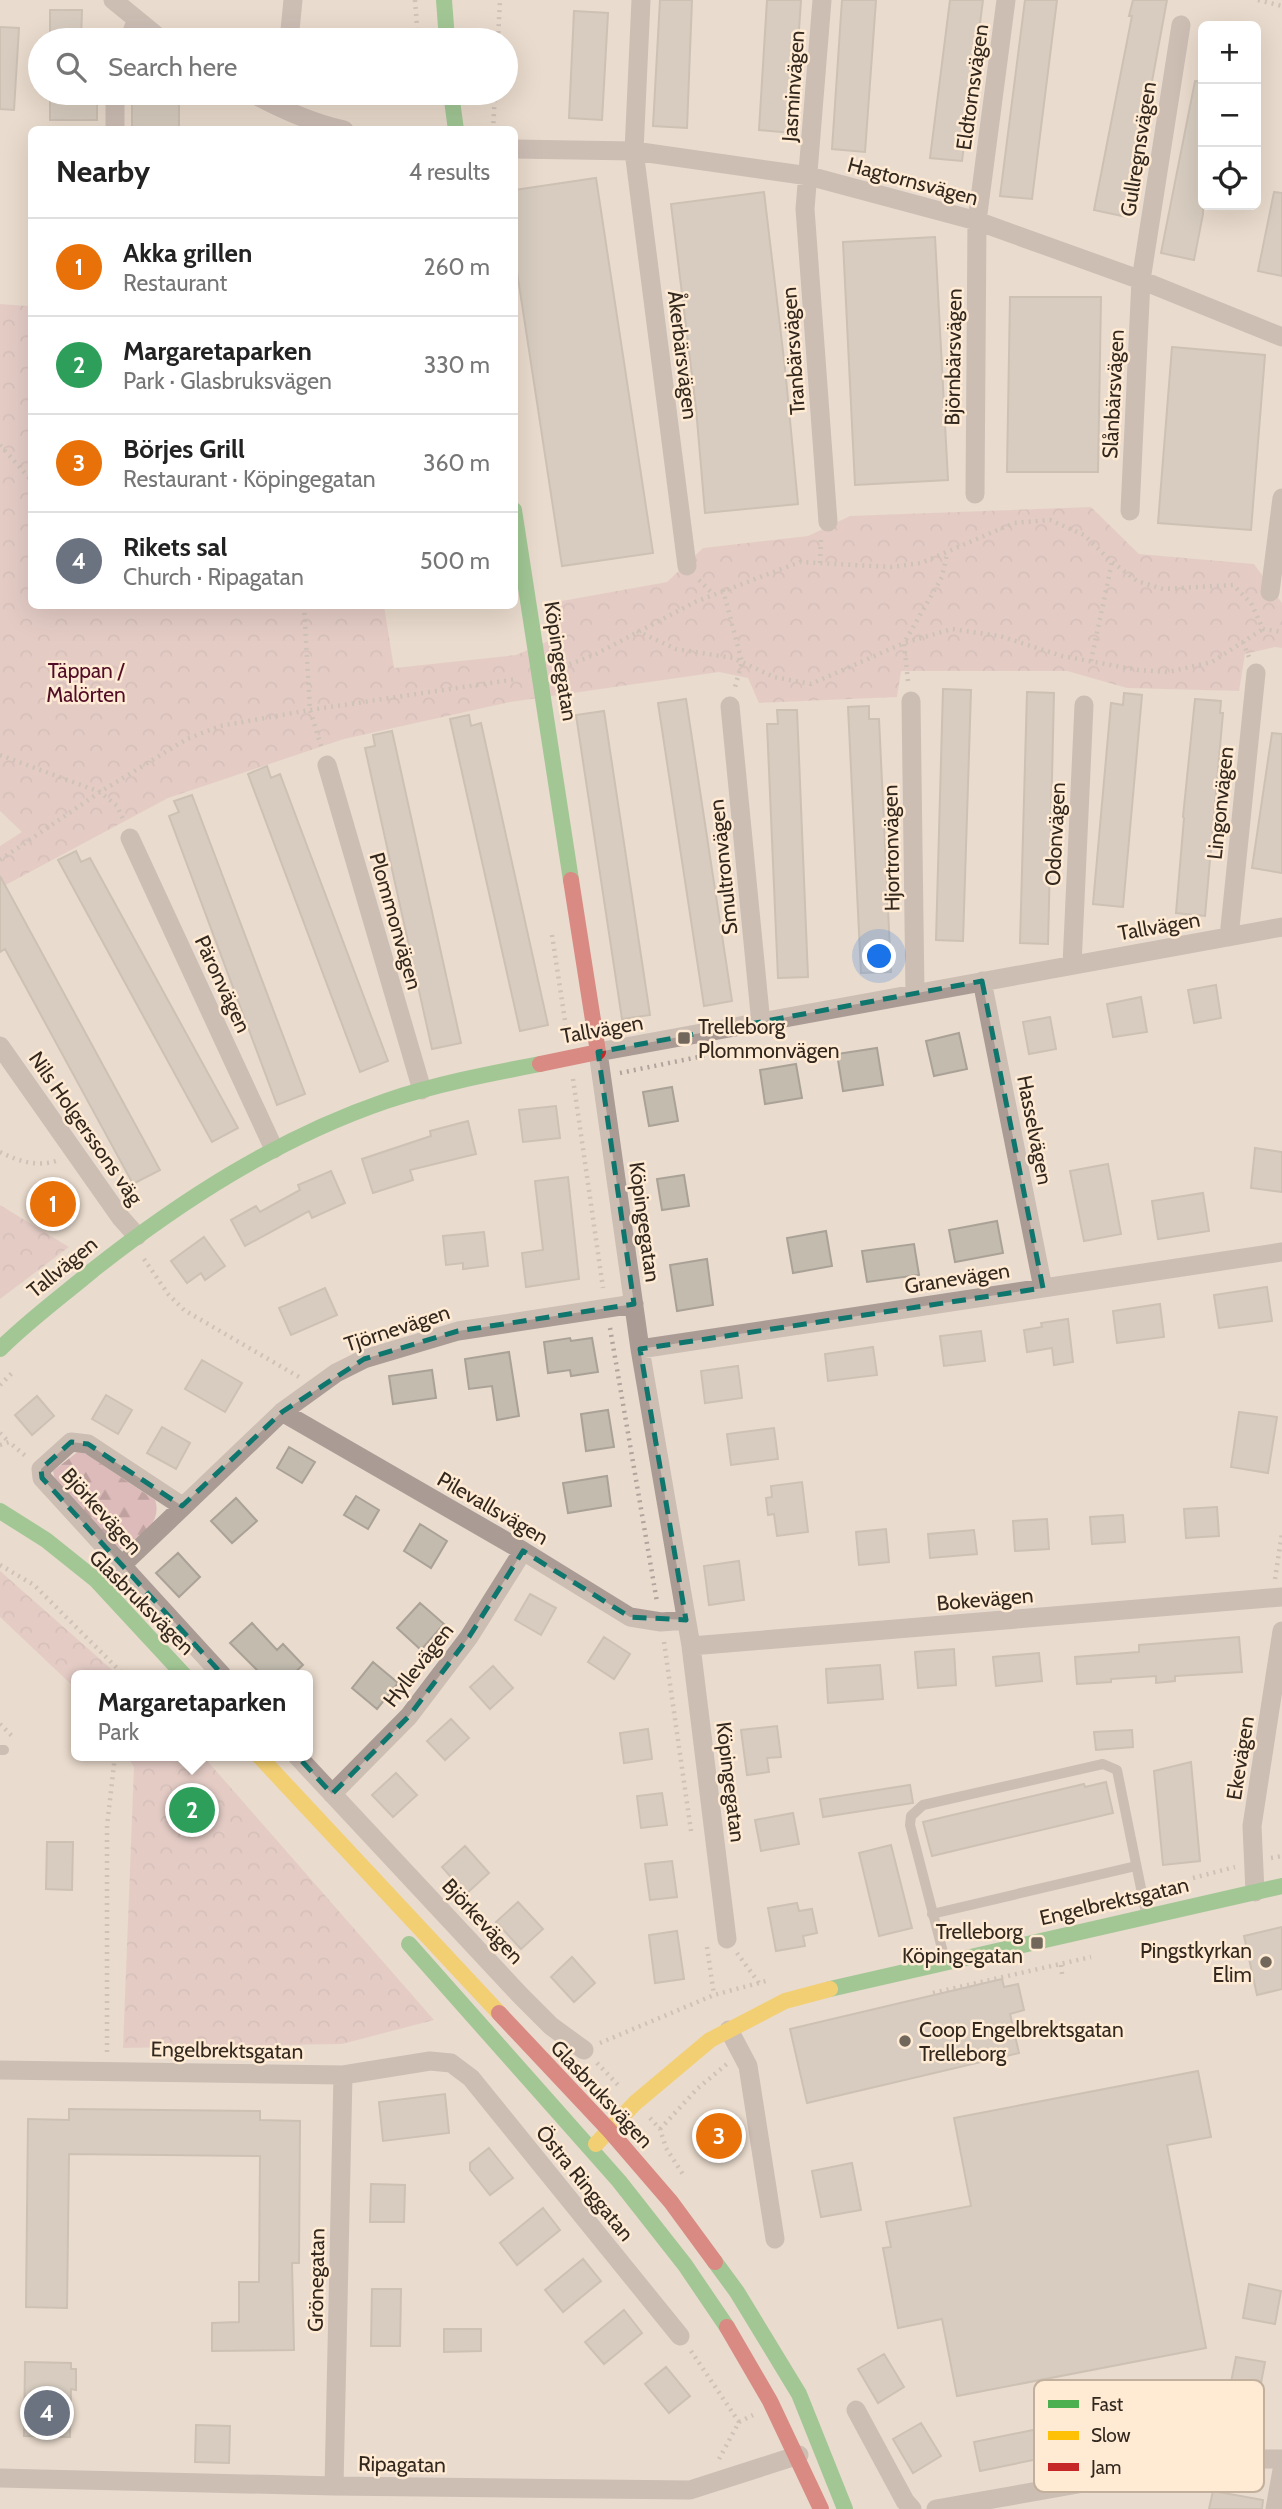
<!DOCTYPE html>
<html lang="en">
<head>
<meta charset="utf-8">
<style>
  body { margin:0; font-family:Cabin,sans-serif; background:#f2f2f2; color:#222 }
  .controls { position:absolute; right:21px; top:21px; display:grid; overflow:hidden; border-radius:10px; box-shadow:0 7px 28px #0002 }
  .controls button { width:63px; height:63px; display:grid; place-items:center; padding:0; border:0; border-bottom:2px solid #e0e0e0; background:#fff; color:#222; font:35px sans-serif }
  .you { position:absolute; left:880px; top:957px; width:24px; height:24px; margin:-18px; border:5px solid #fff; border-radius:50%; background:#1a73e8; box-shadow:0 0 0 10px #1a73e833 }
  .badge { display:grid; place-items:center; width:46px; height:46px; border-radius:50%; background:#72675b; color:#fff; font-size:23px; font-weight:700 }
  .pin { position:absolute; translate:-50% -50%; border:4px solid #fff; box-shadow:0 2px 7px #0006 }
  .popup { position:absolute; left:71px; top:1670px; width:242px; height:91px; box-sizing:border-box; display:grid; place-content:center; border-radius:10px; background:#fff; filter:drop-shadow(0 2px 5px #0005); font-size:23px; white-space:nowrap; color:#767676 }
  .popup b { font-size:26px; color:#222 }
  .popup::after { content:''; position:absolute; left:50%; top:100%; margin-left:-14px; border:14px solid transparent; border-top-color:#fff }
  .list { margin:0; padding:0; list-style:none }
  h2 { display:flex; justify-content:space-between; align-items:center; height:91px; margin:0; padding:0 28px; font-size:30px }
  h2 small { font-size:23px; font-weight:400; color:#767676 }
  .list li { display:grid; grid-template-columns:46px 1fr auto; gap:21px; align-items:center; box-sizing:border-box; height:98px; padding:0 28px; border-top:2px solid #e0e0e0 }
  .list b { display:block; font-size:26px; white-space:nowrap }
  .list p { margin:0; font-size:23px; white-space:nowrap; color:#767676 }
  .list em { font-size:23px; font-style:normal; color:#767676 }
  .icon { flex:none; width:38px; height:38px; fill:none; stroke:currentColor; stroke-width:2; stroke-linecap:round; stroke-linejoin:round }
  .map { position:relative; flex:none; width:1282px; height:2509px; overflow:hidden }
  .search { position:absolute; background:#fff; box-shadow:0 7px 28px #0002; left:28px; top:28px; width:490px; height:77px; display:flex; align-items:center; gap:18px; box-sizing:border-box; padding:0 24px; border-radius:38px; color:#767676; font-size:26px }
  .panel { position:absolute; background:#fff; box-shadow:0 7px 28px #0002; left:28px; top:126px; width:490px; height:483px; border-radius:10px }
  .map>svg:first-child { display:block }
</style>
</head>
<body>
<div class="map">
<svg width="1282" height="2509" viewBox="0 0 1282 2509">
  <defs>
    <pattern id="forest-firs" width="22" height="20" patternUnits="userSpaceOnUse" patternTransform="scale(1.75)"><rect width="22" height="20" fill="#debbbb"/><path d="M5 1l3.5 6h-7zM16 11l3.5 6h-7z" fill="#bfa1a0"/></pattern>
    <pattern id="park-crowns" width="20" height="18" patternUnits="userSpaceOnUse" patternTransform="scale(1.75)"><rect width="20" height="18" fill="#debbbb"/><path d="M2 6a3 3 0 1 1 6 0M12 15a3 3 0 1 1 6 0" fill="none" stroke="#bfa1a0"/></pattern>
  </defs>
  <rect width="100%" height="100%" fill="#e9dbcd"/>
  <path fill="url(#forest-firs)" d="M80,1450L155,1500C163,1523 139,1539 120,1549L55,1480L53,1471Z"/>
  <path fill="url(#park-crowns)" d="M0,304L28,306V425L32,426V606H384L394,668L516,655L560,636L556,602L667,582L703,548L808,536L850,516L1091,507L1139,554L1254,564L1282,603V648L1275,647L1245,654L1239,691L1127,688L1067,671H901L897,697L759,703L748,678L719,672L510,702L344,739L168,798L0,888V846L22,832L0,811Z
    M0,1205L69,1247L0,1299Z
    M0,1571L118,1675H76V1689L0,1617Z
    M127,1756H203L434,2020L342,2044L123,2048L134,1767Z"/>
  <path fill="#c2bbae" stroke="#aaa296" stroke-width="2" d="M660,0H692L687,128L653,126Z
    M767,0H801L792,133L759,130Z
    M842,0H876L865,152L832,149Z
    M950,0H983L962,161L930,158Z
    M1025,0H1057L1032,199L1000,196Z
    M1133,0H1167L1127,217L1094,210L1132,16H1129Z
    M50,10H82L81,40H50Z
    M574,11L608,13L602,120L569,118Z
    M0,27L19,28L14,110L0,109Z
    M1195,81L1203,82V214L1194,260L1161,253Z
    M50,93H97V120H50Z
    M147,93H179V128H132V103H147Z
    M596,178L653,553L562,566L514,252V190Z
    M764,192L785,368L798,504L705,513L696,408L671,204Z
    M1274,192L1282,193V276L1258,271Z
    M935,237L948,480L855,485L843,242Z
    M1010,297H1101L1098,472H1007Z
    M1172,347L1265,355L1251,530L1158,523Z
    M943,689L971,690L963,941L936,940Z
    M1027,692L1054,693L1048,944L1020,943Z
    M1124,693L1142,695L1123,907L1093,904L1111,703L1123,705Z
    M686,699L732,1001L704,1006L658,703Z
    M1195,699L1221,701L1220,713H1223L1205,916L1176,913L1184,818L1183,817Z
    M869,706V719H879L891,972L861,973L848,707Z
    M777,710H797L808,977L778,978L767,724H778Z
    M604,711L650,1015L622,1019L576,715Z
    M469,715L471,726L481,723L548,1025L520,1031L450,719Z
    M392,731L461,1043L432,1049L365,748L375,746L373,735Z
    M1272,733L1282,734V873L1252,868Z
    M267,766L271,778L280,774L388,1061L360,1072L248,774Z
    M192,795L305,1094L277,1105L169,816L179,812L174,801Z
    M76,851L81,862L90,858L238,1128L212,1142L58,860Z
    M0,876L160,1170L133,1184L5,949L0,952Z
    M1216,985L1221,1018L1194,1023L1188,990Z
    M1141,997L1147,1032L1113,1037L1107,1004Z
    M1050,1017L1056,1049L1029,1054L1023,1022Z
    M959,1033L967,1069L934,1076L926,1041Z
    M877,1048L883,1085L843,1091L837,1054Z
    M796,1064L802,1098L765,1104L760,1070Z
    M672,1087L678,1121L649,1126L643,1092Z
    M556,1106L560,1138L523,1142L519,1110Z
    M468,1121L476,1154L410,1170L413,1180L373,1193L362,1159L431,1136L430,1131Z
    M1255,1148L1282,1152V1192L1251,1188Z
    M1108,1164L1121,1234L1084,1241L1070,1171Z
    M331,1171L345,1203L312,1218L309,1211L245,1246L231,1220L256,1206L260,1212L300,1190L298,1185Z
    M684,1175L689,1206L662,1210L657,1179Z
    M568,1177L579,1279L526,1287L522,1253L543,1250L535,1181Z
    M41,1189L68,1193L64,1220L37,1216Z
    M1203,1193L1209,1231L1158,1239L1152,1201Z
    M997,1221L1003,1253L955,1262L949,1230Z
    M826,1231L832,1266L793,1273L787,1238Z
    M484,1232L488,1266L463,1269V1263L446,1265L443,1236Z
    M204,1237L225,1266L205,1280L201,1273L187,1283L171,1261Z
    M914,1244L919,1275L867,1282L862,1251Z
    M707,1259L713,1305L677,1311L670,1265Z
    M1267,1287L1272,1321L1219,1328L1214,1295Z
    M325,1288L337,1315L291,1335L279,1308Z
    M1160,1304L1164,1337L1117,1343L1113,1311Z
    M1068,1319L1073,1362L1054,1365L1052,1348L1027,1352L1024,1330L1042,1327L1041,1323Z
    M981,1331L985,1361L944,1366L940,1336Z
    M570,1338L571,1341L592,1338L598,1372L571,1376L570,1370L548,1373L544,1342Z
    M873,1347L877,1375L828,1381L825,1354Z
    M509,1352L519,1416L497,1420L492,1386L469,1389L465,1359Z
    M202,1360L242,1383L225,1412L185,1389Z
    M738,1366L742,1398L705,1403L701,1371Z
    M432,1370L436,1398L393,1404L389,1376Z
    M106,1395L132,1410L118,1434L92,1419Z
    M37,1396L54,1416L32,1435L15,1415Z
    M608,1410L614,1447L586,1451L581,1414Z
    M1239,1412L1277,1417L1268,1473L1231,1467Z
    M162,1427L190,1443L176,1469L147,1453Z
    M774,1428L778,1459L731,1465L727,1434Z
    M289,1447L315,1462L302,1483L277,1468Z
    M607,1476L611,1506L568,1513L563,1483Z
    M802,1482L808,1532L777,1536L774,1514L768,1515L766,1498L772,1497L771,1486Z
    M356,1496L379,1510L368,1529L344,1515Z
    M236,1498L257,1521L232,1543L211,1521Z
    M1217,1507L1219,1536L1186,1538L1184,1509Z
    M1123,1515L1125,1542L1092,1544L1090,1517Z
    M1047,1519L1049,1549L1015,1551L1013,1521Z
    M420,1524L447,1541L431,1568L404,1551Z
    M886,1529L889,1562L859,1565L856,1532Z
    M974,1530L977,1554L930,1558L928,1534Z
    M178,1553L200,1577L179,1597L156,1573Z
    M739,1561L744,1600L709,1605L704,1566Z
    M530,1594L556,1608L541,1635L515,1620Z
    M420,1603L444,1624L421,1650L397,1628Z
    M252,1623L277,1650L283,1644L303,1665L292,1675H262L230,1643Z
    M604,1637L630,1654L614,1679L588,1662Z
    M1239,1637L1242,1672L1175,1676V1681L1156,1683V1676L1111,1679V1682L1077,1684L1075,1657L1139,1652V1645Z
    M954,1649L956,1685L918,1688L915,1652Z
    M1039,1653L1042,1681L996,1686L993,1657Z
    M373,1662L398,1683L377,1709L352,1688Z
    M880,1665L883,1699L828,1703L826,1669Z
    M493,1666L513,1688L490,1709L470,1687Z
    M451,1719L469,1738L445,1760L427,1741Z
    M777,1726L781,1757L767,1758L769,1772L747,1775L741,1730Z
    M648,1729L652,1759L624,1763L620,1733Z
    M1132,1730L1133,1747L1096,1750L1094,1732Z
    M1191,1762L1200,1861L1163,1865L1154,1771Z
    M396,1773L417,1795L393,1817L372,1795Z
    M1106,1782L1113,1813L932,1856L923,1822L1084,1784L1085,1787Z
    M910,1785L913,1803L823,1817L820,1799Z
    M662,1793L667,1825L641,1828L637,1796Z
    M793,1813L799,1844L761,1851L755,1820Z
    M47,1842H73L72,1890L46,1889Z
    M891,1845L912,1928L879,1936L859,1853Z
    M465,1846L489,1873L466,1894L442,1867Z
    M672,1861L677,1897L650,1900L645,1864Z
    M518,1902L543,1929L521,1949L496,1922Z
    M797,1903L799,1911L812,1909L817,1933L803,1936L805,1946L776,1951L768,1908Z
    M1282,1927V1989L1257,1995L1244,1936Z
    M677,1931L684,1979L655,1983L649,1935Z
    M572,1957L595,1983L574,2002L551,1977Z
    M1002,1979L1004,1987L1018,1984L1024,2010L1010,2014L1019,2053L807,2103L790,2029Z
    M1198,2071L1211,2137L1167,2145L1206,2348L957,2396L942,2319L898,2328L883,2248L891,2247L886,2222L971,2206L954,2118Z
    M445,2094L449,2133L383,2141L379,2102Z
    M69,2109L260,2111V2120L300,2121L299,2263H292L294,2350L212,2351V2323L239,2322V2282H259L260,2156L69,2154L67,2308L26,2307L28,2119L69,2120Z
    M731,2115L736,2153L707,2157L702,2119Z
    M489,2148L513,2178L490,2195L470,2170V2163Z
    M852,2163L861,2210L821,2217L812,2171Z
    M371,2184L405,2185L404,2222H370Z
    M543,2208L560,2230L517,2265L500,2243Z
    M583,2259L601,2281L563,2312L545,2290Z
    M1249,2284L1281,2291L1275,2324L1243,2318Z
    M372,2289H401L400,2346H371Z
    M624,2310L642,2333L604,2364L585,2342Z
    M444,2329H481V2351L444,2352Z
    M884,2354L904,2387L878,2403L858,2369Z
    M1236,2357L1265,2362L1256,2409L1227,2403Z
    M25,2362L71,2363V2369H76V2390L71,2389L70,2437L24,2436Z
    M666,2367L690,2396L669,2413L645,2384Z
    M1191,2401L1197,2429L1106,2448L1101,2419Z
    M921,2423L941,2456L913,2473L893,2439Z
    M1067,2423L1072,2452L980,2471L974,2442Z
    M196,2425L230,2426L229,2463L195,2462Z
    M1213,2491L1263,2500L1262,2509H1209Z"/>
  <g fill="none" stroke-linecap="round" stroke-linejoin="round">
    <path stroke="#b0a49c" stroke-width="4.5" stroke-dasharray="2 5" stroke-linecap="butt" d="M415,0L418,40
      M1258,0L1282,6
      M498,40L500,0
      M493,130L495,93
      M0,445L32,481
      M820,563L821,539
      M699,580L713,594
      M723,590L742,662L735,687
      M304,606L310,710L321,746
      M637,631L676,649L733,658L774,677L811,684L904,643L952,629L1000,636L1062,656L1138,670L1168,672L1212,662L1263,629
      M1243,642L1249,657
      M1091,661L1112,562
      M563,667L596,654L695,602L800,562L891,567L921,563L1014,523L1050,520L1084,535L1112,562L1137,581L1163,589L1233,585L1251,603L1263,629L1282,632
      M908,681L904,643L942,577L947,554
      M0,755L100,792L117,806L124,821
      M0,860L100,792L187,739L220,726L310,710L517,679
      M552,935L567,1034
      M620,1073L718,1053
      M573,1079L603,1288
      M0,1152C18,1161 36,1167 56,1161
      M144,1259L168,1294L184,1310L299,1377
      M610,1328L657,1602
      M0,1385L14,1371
      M0,1433L9,1442
      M0,1445L9,1442L28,1458
      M0,1565L34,1585L124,1675
      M1275,1579L1282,1533
      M664,1642L691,1831
      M0,1724L13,1737
      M1271,1858L1282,1856
      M1193,1878L1235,1867
      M707,1947L714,1995
      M737,1953L759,1983
      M1061,1965L1062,1974
      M933,1993L1091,1957
      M600,2043L714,1995L766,1981
      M107,2052V1826L115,1756
      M597,2063L620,2087
      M650,2118L660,2129L666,2148L684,2176
      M660,2129L698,2088L727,2064
      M691,2351L739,2422
      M719,2459L739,2422L753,2415"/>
    <path stroke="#aa9b95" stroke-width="10" d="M0,1750H4
      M932,1914L1136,1866
      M945,1960L910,1825L911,1816L923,1805L1103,1764L1117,1770L1146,1913"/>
    <path stroke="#aa9b95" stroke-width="19" d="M113,0L162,40
      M641,0L634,151L687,566
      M822,0L805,209L828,522
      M129,40L136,21
      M289,40L293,0
      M115,93V130
      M251,93C280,108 311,123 344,130
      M514,149L634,151L809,176L977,221L1141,280L1282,337
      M975,494L977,221L1006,0
      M1130,511L1141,280L1181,25
      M1270,592L1282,498
      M911,701L915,994
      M730,706L761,1024
      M327,765L422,1090
      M130,838L274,1149
      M1229,937L1256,673
      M1072,965L1084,705
      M982,981L1043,1288
      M0,1046L121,1218L137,1236
      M640,1349L1282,1252
      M282,1412L523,1551L630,1617L661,1622L686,1620
      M182,1506L88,1444L71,1442L41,1469L42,1478L222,1675
      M121,1566L282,1412L336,1373L364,1359L458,1331L634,1304
      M691,1646L1282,1597
      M297,1756L520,1995L551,2026L584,2050
      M332,1794L409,1716L469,1637L523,1551
      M1255,1892L1252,1826L1282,1631
      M727,1939L691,1646L640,1349L598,1052L1282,927
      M729,2030L748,2066L775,2239
      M0,2070L343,2075L430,2061L451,2063L471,2078L680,2336
      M856,2410L905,2501L912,2509
      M0,2478L334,2486L690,2490L799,2455
      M334,2486L343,2075
      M936,2509L1220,2459H1282
      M1275,2509L1282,2470"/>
    <path stroke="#4caf50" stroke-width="16" d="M444,0L447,40
      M451,93L456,130
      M514,510L571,880
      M0,1349C29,1320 62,1296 93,1270C182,1200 278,1138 386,1101C436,1084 488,1074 540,1064
      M0,1511L46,1540L96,1580L184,1675
      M409,1944L619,2181L685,2265L727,2327
      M830,1989L1282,1886
      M715,2262L737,2292L799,2394L845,2509"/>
    <path stroke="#ffc107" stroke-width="16" d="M259,1756L499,2013
      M596,2144L635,2103L710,2040L785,2001L830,1989"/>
    <path stroke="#c62828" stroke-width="16" d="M540,1064L598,1052L571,880
      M499,2013L609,2130L671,2202L715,2262
      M727,2327L770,2401L821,2509"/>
  </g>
  <path d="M0 0H1282V2509H0ZM982,981L1043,1288L640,1349L686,1620L630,1617L523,1551L469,1637L409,1716L332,1794L42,1478L41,1469L71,1442L88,1444L182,1506L282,1412L364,1359L458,1331L634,1304L598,1052Z" fill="#e9dbcd" fill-opacity=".55" fill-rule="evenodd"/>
  <path fill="none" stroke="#0f766e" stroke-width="5" stroke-dasharray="14 9" stroke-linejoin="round" d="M982,981L1043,1288L640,1349L686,1620L630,1617L523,1551L469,1637L409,1716L332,1794L42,1478L41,1469L71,1442L88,1444L182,1506L282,1412L364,1359L458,1331L634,1304L598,1052Z"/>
  <g fill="#72675b" stroke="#ffead4" stroke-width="2.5">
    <rect x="677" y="1031" width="14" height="14" rx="3.5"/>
    <rect x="1030" y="1936" width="14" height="14" rx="3.5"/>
    <circle cx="1266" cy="1962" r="7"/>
    <circle cx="905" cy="2041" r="7"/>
  </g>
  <g text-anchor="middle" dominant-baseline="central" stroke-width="5" stroke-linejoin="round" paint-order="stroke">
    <g font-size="21" fill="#32281e" stroke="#ffead4">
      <text transform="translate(793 86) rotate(-86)">Jasminvägen</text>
      <text transform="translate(972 87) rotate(-82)">Eldtornsvägen</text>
      <text transform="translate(1138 149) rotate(-81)">Gullregnsvägen</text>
      <text transform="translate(913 181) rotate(15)">Hagtornsvägen</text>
      <text transform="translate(793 351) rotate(-94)">Tranbärsvägen</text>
      <text transform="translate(683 355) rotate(83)">Åkerbärsvägen</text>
      <text transform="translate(953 357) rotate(-89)">Björnbärsvägen</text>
      <text transform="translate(1113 394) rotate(-87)">Slånbärsvägen</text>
      <text transform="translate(561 661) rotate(81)">Köpingegatan</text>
      <text transform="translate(1220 803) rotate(-84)">Lingonvägen</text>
      <text transform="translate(1055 834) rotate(-87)">Odonvägen</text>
      <text transform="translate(891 848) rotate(-91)">Hjortronvägen</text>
      <text transform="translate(723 867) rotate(-96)">Smultronvägen</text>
      <text transform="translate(396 921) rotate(74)">Plommonvägen</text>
      <text transform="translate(1159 926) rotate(-10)">Tallvägen</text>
      <text transform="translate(223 984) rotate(65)">Päronvägen</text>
      <text transform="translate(602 1029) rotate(-10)">Tallvägen</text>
      <text transform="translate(86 1128) rotate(55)">Nils Holgerssons väg</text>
      <text transform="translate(1035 1130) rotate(79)">Hasselvägen</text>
      <text transform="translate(645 1222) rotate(82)">Köpingegatan</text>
      <text transform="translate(62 1267) rotate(-39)">Tallvägen</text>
      <text transform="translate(957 1278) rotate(-9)">Granevägen</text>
      <text transform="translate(397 1328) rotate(-18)">Tjörnevägen</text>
      <text transform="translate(493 1508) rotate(30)">Pilevallsvägen</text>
      <text transform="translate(102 1511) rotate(48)">Björkevägen</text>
      <text transform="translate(985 1599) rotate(-5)">Bokevägen</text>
      <text transform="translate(142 1602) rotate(45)">Glasbruksvägen</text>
      <text transform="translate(418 1665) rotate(-52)">Hyllevägen</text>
      <text transform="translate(1240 1758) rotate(-81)">Ekevägen</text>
      <text transform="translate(731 1782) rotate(83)">Köpingegatan</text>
      <text transform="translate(1114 1901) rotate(-13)">Engelbrektsgatan</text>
      <text transform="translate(483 1921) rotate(47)">Björkevägen</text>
      <text transform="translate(227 2050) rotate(1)">Engelbrektsgatan</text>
      <text transform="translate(602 2094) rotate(47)">Glasbruksvägen</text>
      <text transform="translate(585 2183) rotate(51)">Östra Ringgatan</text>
      <text transform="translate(316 2280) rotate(-89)">Grönegatan</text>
      <text transform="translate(402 2464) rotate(1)">Ripagatan</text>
    </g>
    <g font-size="21" fill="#520c26" stroke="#ffead4">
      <text x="86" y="670">Täppan /<tspan x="86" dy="24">Malörten</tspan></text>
    </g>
    <g font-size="21" fill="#32281e" stroke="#ffead4" text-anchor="start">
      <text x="698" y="1026">Trelleborg<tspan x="698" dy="24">Plommonvägen</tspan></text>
      <text x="1023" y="1931" text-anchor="end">Trelleborg<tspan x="1023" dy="24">Köpingegatan</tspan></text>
      <text x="1252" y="1950" text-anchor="end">Pingstkyrkan<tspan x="1252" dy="24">Elim</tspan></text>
      <text x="919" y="2029">Coop Engelbrektsgatan<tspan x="919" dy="24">Trelleborg</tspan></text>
    </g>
  </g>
  <rect x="1034" y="2380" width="230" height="112" rx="10" fill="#ffead4" stroke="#c2b09d" stroke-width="2"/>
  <rect x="1048" y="2400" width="31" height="8" fill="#4caf50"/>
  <rect x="1048" y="2431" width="31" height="9" fill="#ffc107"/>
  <rect x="1048" y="2463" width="31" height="8" fill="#c62828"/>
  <g font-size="19" fill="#32281e">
    <text x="1091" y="2411">Fast</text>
    <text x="1091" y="2442">Slow</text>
    <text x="1091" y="2474">Jam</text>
  </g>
</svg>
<div class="controls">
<button>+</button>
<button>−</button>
<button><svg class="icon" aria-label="locate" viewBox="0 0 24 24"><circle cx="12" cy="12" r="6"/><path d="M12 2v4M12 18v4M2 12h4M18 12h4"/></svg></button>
</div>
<div class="you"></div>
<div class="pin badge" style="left:53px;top:1204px;background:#e8710a">1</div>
<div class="pin badge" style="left:192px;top:1810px;background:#2e9e5b">2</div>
<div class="popup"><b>Margaretaparken</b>Park</div>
<div class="pin badge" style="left:719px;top:2136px;background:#e8710a">3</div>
<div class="pin badge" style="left:47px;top:2413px;background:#6b7280">4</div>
<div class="search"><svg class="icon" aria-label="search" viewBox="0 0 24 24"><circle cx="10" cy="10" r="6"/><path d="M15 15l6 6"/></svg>Search here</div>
<section class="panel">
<h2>Nearby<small>4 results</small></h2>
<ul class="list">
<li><span class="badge" style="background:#e8710a">1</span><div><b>Akka grillen</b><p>Restaurant</p></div><em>260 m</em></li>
<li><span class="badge" style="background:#2e9e5b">2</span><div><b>Margaretaparken</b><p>Park · Glasbruksvägen</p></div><em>330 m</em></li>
<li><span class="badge" style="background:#e8710a">3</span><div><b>Börjes Grill</b><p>Restaurant · Köpingegatan</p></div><em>360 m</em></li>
<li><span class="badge" style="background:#6b7280">4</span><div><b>Rikets sal</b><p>Church · Ripagatan</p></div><em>500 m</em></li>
</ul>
</section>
</div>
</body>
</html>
